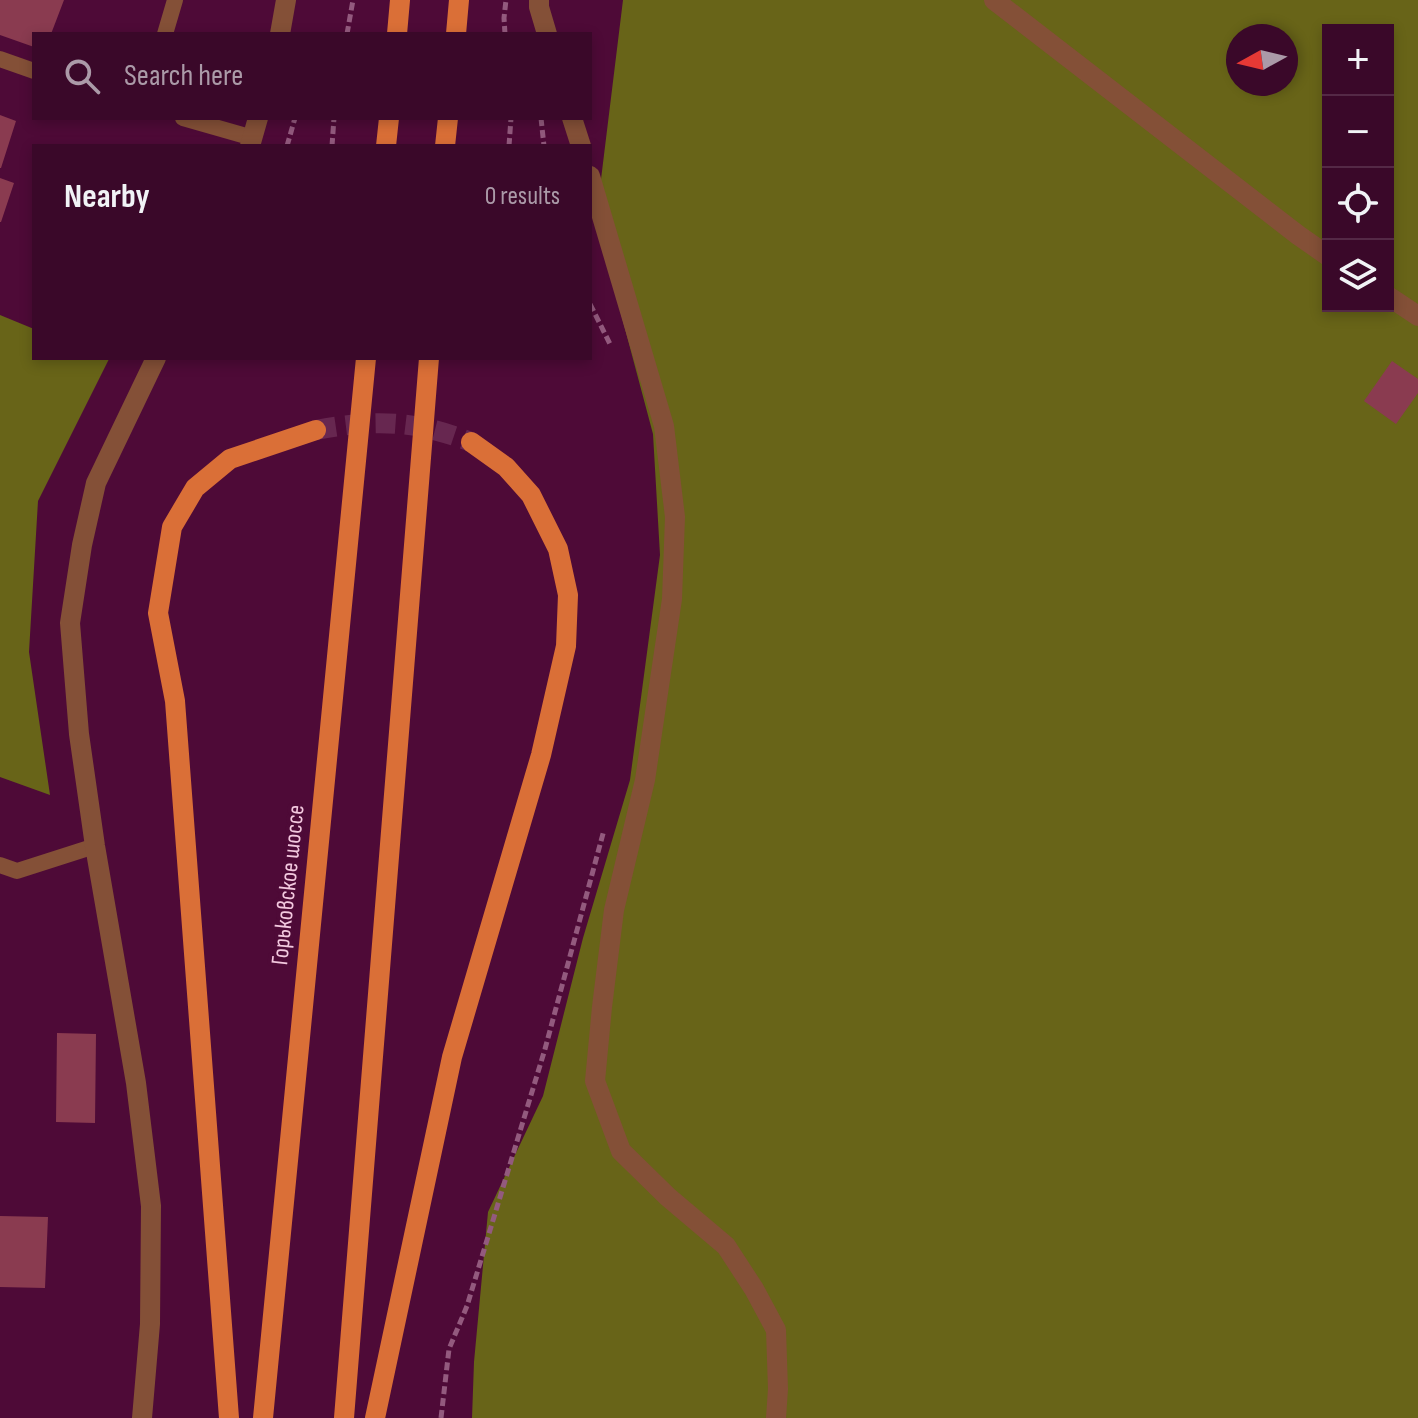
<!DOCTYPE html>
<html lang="en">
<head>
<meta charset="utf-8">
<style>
  body { margin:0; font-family:"Sofia Sans Condensed",sans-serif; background:#411131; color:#f1f3f6 }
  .controls { position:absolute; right:24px; top:24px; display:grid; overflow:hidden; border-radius:0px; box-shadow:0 4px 12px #0003 }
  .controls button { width:72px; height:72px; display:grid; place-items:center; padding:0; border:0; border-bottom:2px solid #542946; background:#3a0829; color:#f1f3f6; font:40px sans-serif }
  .compass { position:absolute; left:1226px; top:24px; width:72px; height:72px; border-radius:50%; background:#3a0829; box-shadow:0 4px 12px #0003; rotate:262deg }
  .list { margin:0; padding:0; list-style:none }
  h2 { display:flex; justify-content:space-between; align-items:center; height:104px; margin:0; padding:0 32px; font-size:34px }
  h2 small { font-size:26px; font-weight:400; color:#ab9aa8 }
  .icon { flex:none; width:44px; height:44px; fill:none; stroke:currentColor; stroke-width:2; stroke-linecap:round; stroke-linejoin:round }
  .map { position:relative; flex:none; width:1418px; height:1418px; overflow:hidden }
  .search { position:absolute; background:#3a0829; box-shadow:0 4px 12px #0003; left:32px; top:32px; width:560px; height:88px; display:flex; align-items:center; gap:20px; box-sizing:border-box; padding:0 28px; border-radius:0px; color:#ab9aa8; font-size:30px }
  .panel { position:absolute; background:#3a0829; box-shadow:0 4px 12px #0003; left:32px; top:144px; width:560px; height:216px; border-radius:0px }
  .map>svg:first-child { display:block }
</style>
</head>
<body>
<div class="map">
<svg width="1418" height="1418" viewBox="0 0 1418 1418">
  <rect width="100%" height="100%" fill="#4e0a37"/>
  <path fill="#686418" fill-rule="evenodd" d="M623,0H1418V1418H472L474,1362L488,1212L543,1096L583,938L630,780L660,555L653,434L596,220ZM1328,30H1388V306H1328ZM1238,36H1286V84H1238Z
    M0,315L34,329V358H106L109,359L38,501L29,652L50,795L0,777Z"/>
  <path fill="#8a3b50" d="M0,0H64L51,34H34V47L0,35Z
    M0,115L16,121L1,168H0Z
    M0,178L14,183L1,222H0Z
    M1392,361L1418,379V393L1396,424L1364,401Z
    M57,1033L96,1034L95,1123L56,1122Z
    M0,1216L48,1217L45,1288L0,1287Z"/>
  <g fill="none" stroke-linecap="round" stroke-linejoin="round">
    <path stroke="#672750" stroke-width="20" stroke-dasharray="20 10" stroke-linecap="butt" d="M316,430C376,419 414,420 471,442"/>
    <path stroke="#935a7e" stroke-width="5" stroke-dasharray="8 4" stroke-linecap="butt" d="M347,34L353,0
      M505,34L504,18L506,0
      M541,118L544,146
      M287,146L295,118
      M332,146L334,118
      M509,146L511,118
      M590,304L611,346
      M441,1418L449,1349L467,1306L545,1049L604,830"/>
    <path stroke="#845037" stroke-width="16" d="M165,34L175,0
      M0,59L34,71
      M183,118L253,138
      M0,865L17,871L95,846"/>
    <path stroke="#845037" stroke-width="20" d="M539,0V7L547,34
      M994,0L1298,235L1328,256
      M280,34L286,0
      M572,118L581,146
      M250,146L258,118
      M590,176L664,426L675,517L672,599L645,780L614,910L602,1007L595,1081L621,1151L668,1197L726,1246L754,1289L776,1330L778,1389L776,1418
      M1388,296L1418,316
      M142,1418L150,1324L151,1206L136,1083L95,846L79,734L70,623L82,545L96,483L156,358"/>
    <path stroke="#da6f37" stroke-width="20" d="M397,34L400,0
      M456,34L459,0
      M386,146L389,118
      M445,146L448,118
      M229,1418L175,701L158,613L172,527L195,488L230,459L316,430
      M263,1418L366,358
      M344,1418L429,358
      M375,1418L452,1057L541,755L566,646L568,595L558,549L531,495L506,467L471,442"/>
  </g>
  <g text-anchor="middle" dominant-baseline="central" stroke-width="8" stroke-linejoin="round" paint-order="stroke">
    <g font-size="24" fill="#f3c9df" stroke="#4e0a37">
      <text transform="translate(288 885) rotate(-84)">Горьковское шоссе</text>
    </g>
  </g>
</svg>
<div class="controls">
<button>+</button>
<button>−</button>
<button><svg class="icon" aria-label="locate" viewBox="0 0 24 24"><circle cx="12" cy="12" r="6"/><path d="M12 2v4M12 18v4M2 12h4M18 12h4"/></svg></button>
<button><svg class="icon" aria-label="layers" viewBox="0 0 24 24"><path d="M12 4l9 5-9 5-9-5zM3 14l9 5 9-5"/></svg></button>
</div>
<svg class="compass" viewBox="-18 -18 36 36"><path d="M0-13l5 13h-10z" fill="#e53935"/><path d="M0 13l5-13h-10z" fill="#ab9aa8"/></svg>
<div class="search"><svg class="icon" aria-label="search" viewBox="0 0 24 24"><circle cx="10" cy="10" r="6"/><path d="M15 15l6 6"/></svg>Search here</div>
<section class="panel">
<h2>Nearby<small>0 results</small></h2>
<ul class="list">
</ul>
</section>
</div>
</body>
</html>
